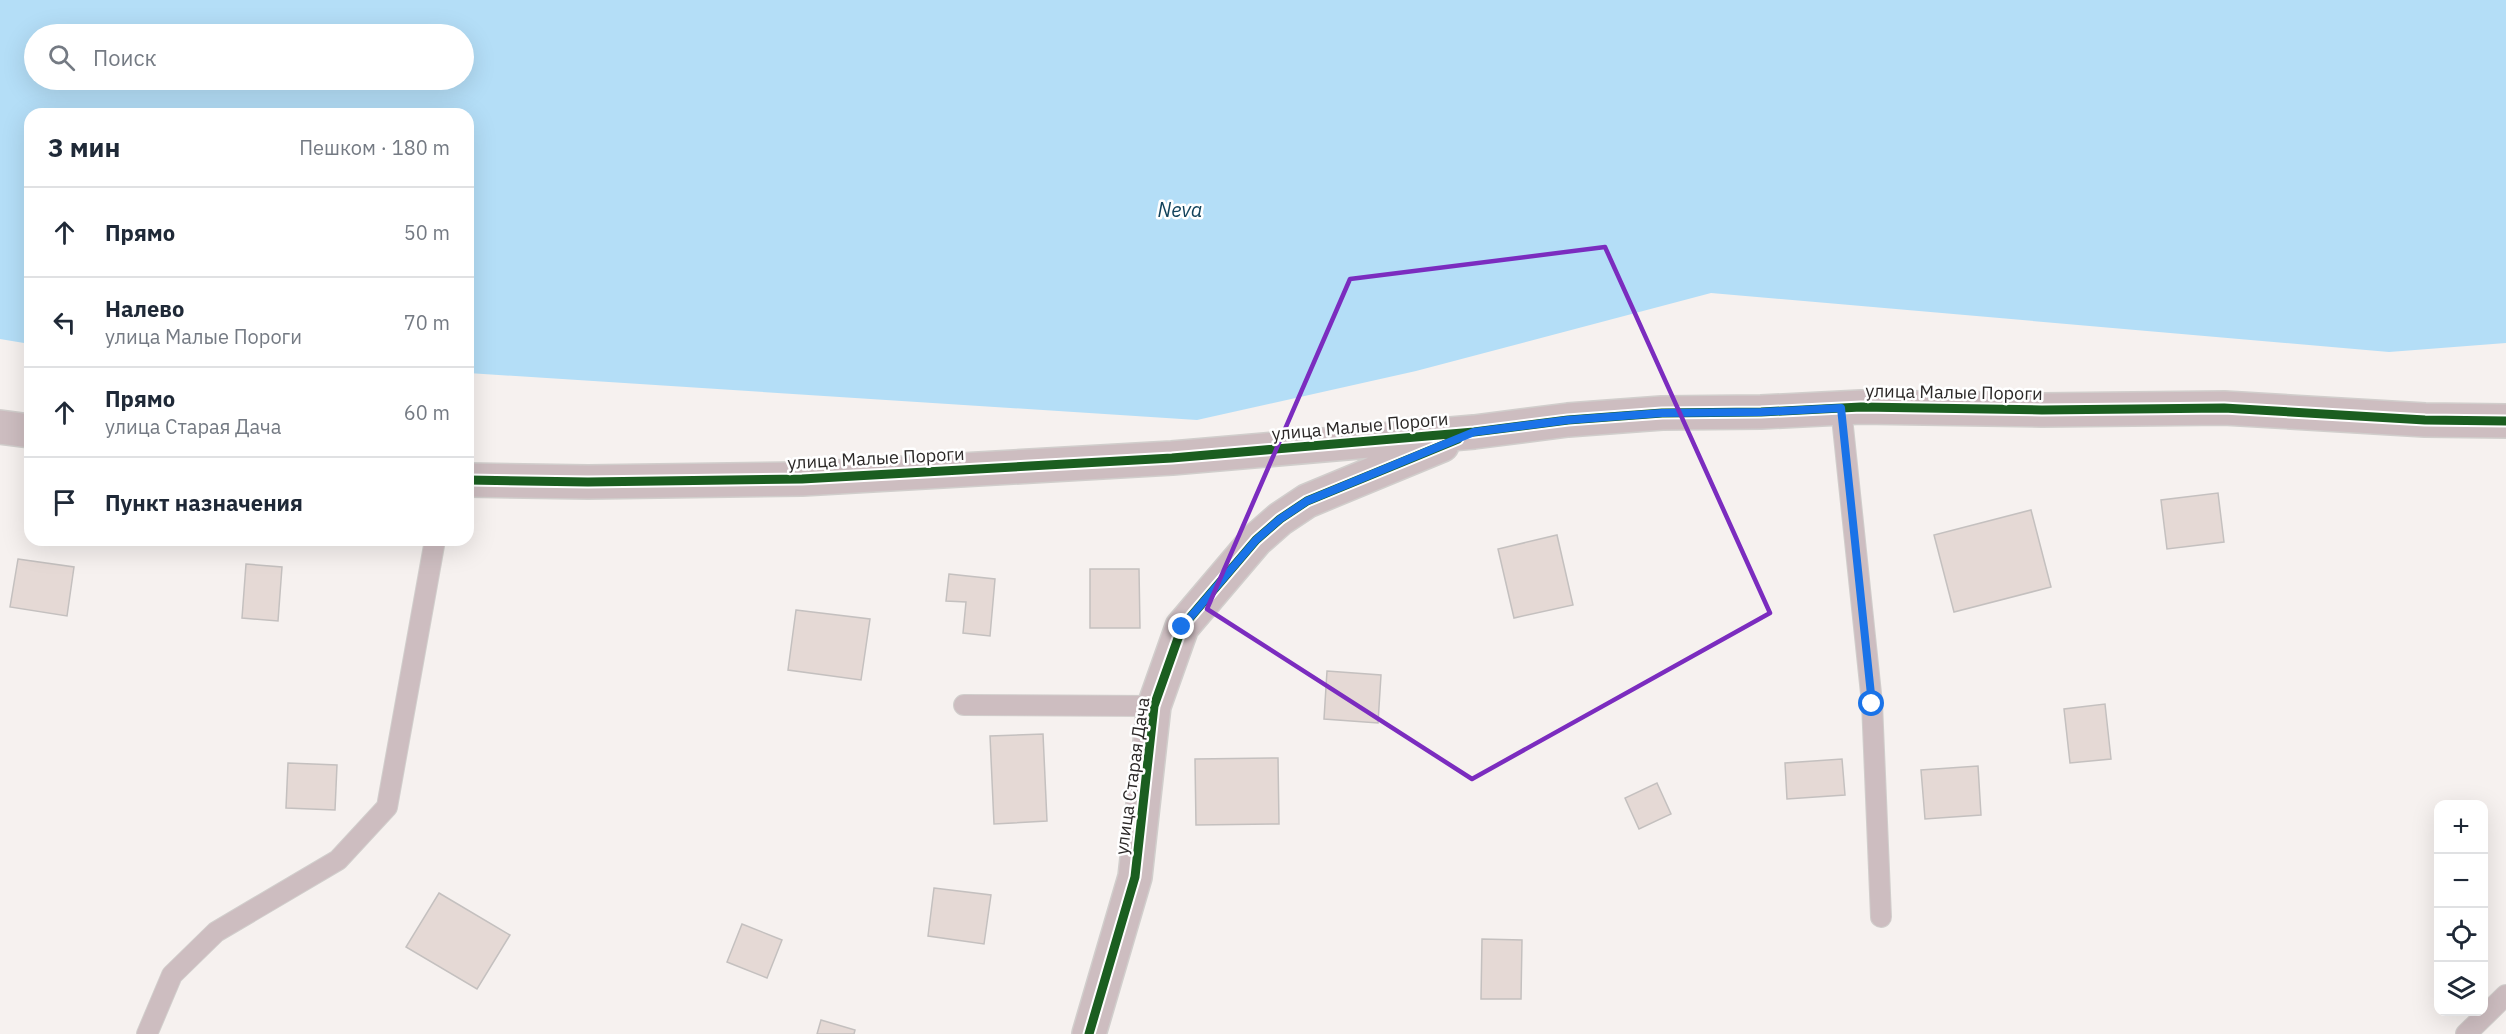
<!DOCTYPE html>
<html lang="ru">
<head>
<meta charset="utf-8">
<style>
  body { margin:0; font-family:"IBM Plex Sans",sans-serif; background:#f6f6f7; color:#1f2937 }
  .controls { position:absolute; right:18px; bottom:18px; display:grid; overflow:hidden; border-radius:12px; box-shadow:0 6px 24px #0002 }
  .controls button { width:54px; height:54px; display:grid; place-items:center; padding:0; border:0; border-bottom:2px solid #e0e1e3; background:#fff; color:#1f2937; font:30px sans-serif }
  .stop { position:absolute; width:18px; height:18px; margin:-14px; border:4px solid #1a73e8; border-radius:50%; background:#fff }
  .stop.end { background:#1a73e8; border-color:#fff; box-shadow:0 2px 6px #0008 }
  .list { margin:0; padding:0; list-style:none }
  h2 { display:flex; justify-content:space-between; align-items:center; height:78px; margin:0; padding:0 24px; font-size:26px }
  h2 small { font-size:20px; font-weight:400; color:#747a83 }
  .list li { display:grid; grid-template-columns:39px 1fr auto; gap:18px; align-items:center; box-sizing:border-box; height:90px; padding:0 24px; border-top:2px solid #e0e1e3 }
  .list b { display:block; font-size:22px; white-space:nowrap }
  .list p { margin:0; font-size:20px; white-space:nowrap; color:#747a83 }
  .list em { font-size:20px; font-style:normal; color:#747a83 }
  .icon { flex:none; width:33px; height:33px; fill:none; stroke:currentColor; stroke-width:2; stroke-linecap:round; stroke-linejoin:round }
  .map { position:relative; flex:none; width:2506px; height:1034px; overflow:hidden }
  .search { position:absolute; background:#fff; box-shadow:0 6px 24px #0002; left:24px; top:24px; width:450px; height:66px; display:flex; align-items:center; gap:15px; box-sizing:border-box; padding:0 21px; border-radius:33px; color:#747a83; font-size:22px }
  .panel { position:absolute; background:#fff; box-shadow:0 6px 24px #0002; left:24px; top:108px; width:450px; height:438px; border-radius:18px }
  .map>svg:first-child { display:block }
</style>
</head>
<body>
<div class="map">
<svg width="2506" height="1034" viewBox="0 0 2506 1034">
  <rect width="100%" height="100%" fill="#f6f1ef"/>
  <path fill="#b4def7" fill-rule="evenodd" d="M0,0H2506V343L2389,352L1711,293L1416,371L1197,420L468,373V114H30V344L0,339ZM34,34H464V80H34Z"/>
  <path fill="#e5d9d5" stroke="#c4c0bf" stroke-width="1.5" d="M2218,493L2224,542L2167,549L2161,500Z
    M2031,510L2051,587L1954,612L1934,535Z
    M1557,535L1573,605L1514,618L1498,549Z
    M18,559L74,567L67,616L10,607Z
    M246,564L282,567L278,621L242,618Z
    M1090,569H1139L1140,628H1090Z
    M949,574L995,579L990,636L963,633L966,602L946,601Z
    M796,610L870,619L861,680L788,670Z
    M1327,671L1381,675L1378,723L1324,719Z
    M2105,704L2111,759L2070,763L2064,709Z
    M1043,734L1047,821L994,824L990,736Z
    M1278,758L1279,824L1196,825L1195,759Z
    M1842,759L1845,795L1787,799L1785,763Z
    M288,763L337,765L335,810L286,808Z
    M1978,766L1981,815L1925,819L1921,770Z
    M1657,783L1671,814L1639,829L1625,798Z
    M934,888L991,895L984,944L928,936Z
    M439,893L510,935L477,989L406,947Z
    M742,924L782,940L767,978L727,962Z
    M1482,939L1522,940L1521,999H1481Z
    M821,1020L855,1030L854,1034H817Z"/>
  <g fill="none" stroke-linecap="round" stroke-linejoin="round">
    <g stroke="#d1cecc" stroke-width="22">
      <path id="service" d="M1841,408L1872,703L1881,917
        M964,705L1154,706
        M147,1034L172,975L216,932L338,860L387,807L435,540
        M2466,1034L2506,995"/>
    </g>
    <g stroke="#d1cecc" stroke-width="36">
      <path id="minor" d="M0,427L30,431
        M468,480L588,482L802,479L1172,458L1474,432L1568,420L1662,413L1761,412L1861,407L2042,410L2224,408L2425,420L2506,421
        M1089,1034L1135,877L1154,706L1182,627L1256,540L1280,519L1307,501L1442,445"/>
    </g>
    <use href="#service" stroke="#cdbdc0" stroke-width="20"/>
    <use href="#minor" stroke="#cdbdc0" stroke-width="33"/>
    <g stroke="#fff" stroke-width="13">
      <path id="cycleway" d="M468,480L588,482L802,479L1172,458L1474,432L1568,420L1662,413L1761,412L1861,407L2042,410L2224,408L2425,420L2506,421
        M1089,1034L1135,877L1154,706L1182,627L1256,540L1280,519L1307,501L1458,439"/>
    </g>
    <use href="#cycleway" stroke="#1b5e20" stroke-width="9"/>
  </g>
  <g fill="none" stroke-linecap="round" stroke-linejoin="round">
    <path stroke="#1a73e8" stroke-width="8" d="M1182,627L1256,540L1280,519L1307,501L1474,432L1568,420L1662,413L1761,412L1841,408L1872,704"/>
  </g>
  <path fill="none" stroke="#7b2cbf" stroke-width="4.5" stroke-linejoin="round" d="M1605,247L1770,613L1472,779L1207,609L1350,279Z"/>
  <g text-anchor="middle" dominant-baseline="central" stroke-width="5" stroke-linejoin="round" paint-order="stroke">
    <g font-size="18" fill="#2b2827" stroke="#fff">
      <text transform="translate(1954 392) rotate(1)">улица Малые Пороги</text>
      <text transform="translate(1360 426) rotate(-5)">улица Малые Пороги</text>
      <text transform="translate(876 458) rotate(-3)">улица Малые Пороги</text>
      <text transform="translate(1132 776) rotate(-82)">улица Старая Дача</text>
    </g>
    <g font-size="20" font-style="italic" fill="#12435c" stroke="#fff">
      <text x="1180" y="209">Neva</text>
    </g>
  </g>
</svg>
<div class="controls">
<button>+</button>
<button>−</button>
<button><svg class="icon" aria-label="locate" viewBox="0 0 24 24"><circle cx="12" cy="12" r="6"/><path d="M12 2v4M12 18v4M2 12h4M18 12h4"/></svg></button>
<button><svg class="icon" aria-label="layers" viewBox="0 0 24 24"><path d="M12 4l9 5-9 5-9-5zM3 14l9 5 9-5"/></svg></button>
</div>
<div class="stop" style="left:1872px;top:704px"></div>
<div class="stop end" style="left:1182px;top:627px"></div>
<div class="search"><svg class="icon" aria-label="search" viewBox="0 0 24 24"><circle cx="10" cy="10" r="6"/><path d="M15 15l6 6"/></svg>Поиск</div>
<section class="panel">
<h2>3 мин<small>Пешком · 180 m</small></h2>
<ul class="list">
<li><svg class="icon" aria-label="ahead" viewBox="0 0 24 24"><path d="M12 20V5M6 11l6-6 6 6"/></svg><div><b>Прямо</b></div><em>50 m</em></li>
<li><svg class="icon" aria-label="left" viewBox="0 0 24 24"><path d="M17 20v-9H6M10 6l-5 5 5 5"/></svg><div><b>Налево</b><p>улица Малые Пороги</p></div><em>70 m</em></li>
<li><svg class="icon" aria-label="ahead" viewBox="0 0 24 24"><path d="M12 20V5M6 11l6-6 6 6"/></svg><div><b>Прямо</b><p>улица Старая Дача</p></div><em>60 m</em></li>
<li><svg class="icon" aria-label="arrive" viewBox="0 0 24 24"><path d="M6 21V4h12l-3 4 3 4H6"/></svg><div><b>Пункт назначения</b></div></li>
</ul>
</section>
</div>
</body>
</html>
